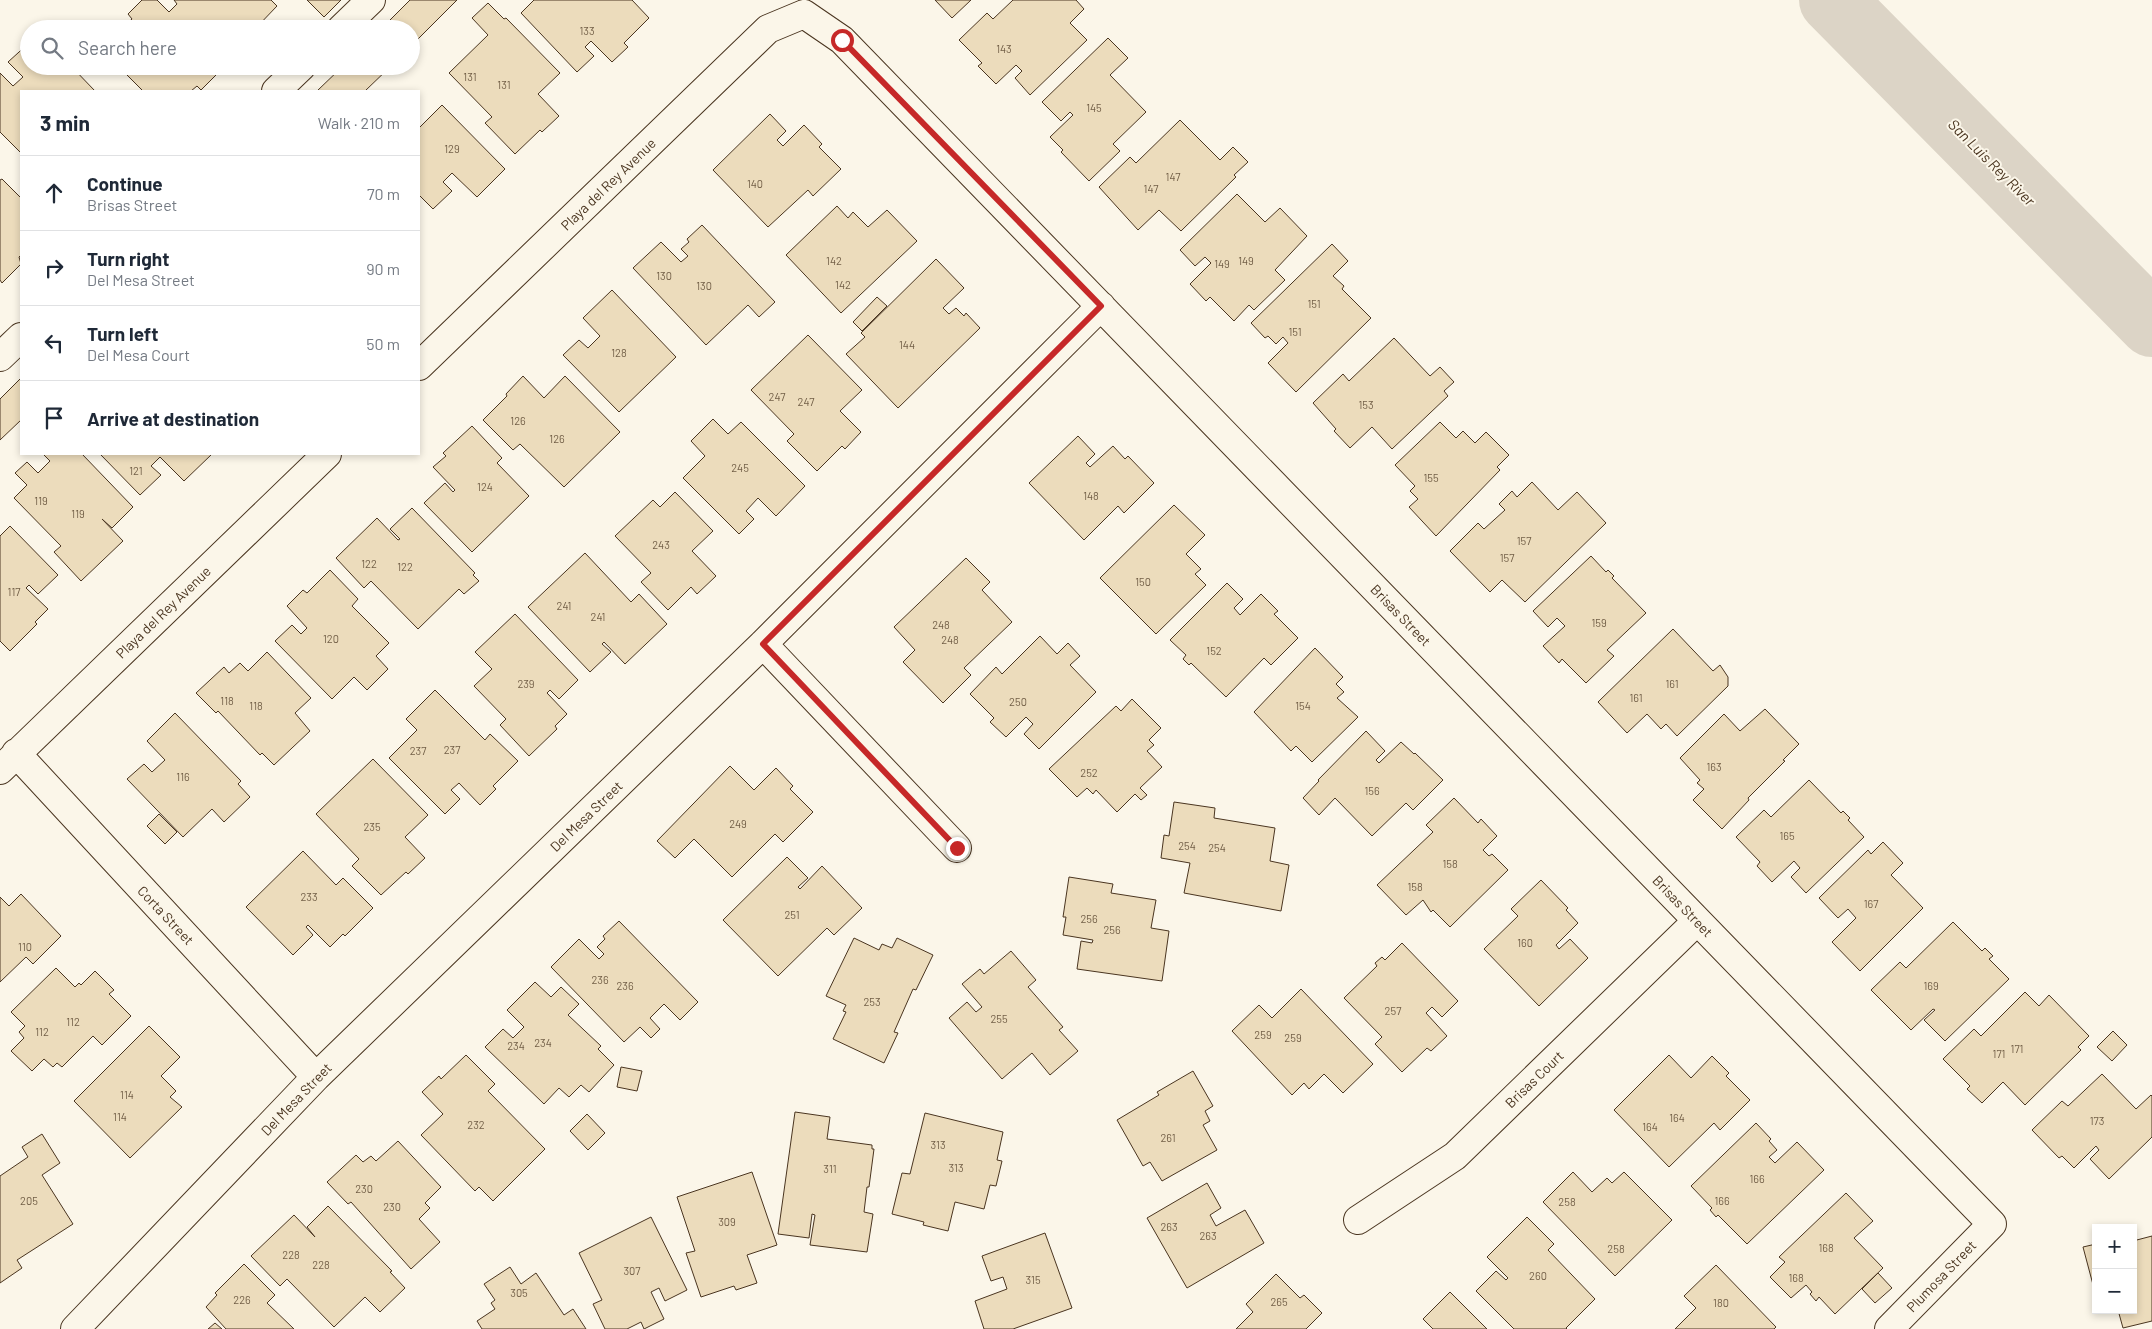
<!DOCTYPE html>
<html lang="en">
<head>
<meta charset="utf-8">
<style>
  body { margin:0; font-family:Barlow,sans-serif; background:#f6f6f7; color:#1f2937 }
  .controls { position:absolute; right:15px; bottom:15px; display:grid; overflow:hidden; border-radius:0px; box-shadow:0 2px 8px #0003 }
  .controls button { width:45px; height:45px; display:grid; place-items:center; padding:0; border:0; border-bottom:1px solid #e0e1e3; background:#fff; color:#1f2937; font:25px sans-serif }
  .stop { position:absolute; width:15px; height:15px; margin:-11px; border:4px solid #c62828; border-radius:50%; background:#fff }
  .stop.end { background:#c62828; border-color:#fff; box-shadow:0 1px 5px #0008 }
  .list { margin:0; padding:0; list-style:none }
  h2 { display:flex; justify-content:space-between; align-items:center; height:65px; margin:0; padding:0 20px; font-size:21px }
  h2 small { font-size:16px; font-weight:400; color:#747a83 }
  .list li { display:grid; grid-template-columns:32px 1fr auto; gap:15px; align-items:center; box-sizing:border-box; height:75px; padding:0 20px; border-top:1px solid #e0e1e3 }
  .list b { display:block; font-size:19px; white-space:nowrap }
  .list p { margin:0; font-size:16px; white-space:nowrap; color:#747a83 }
  .list em { font-size:16px; font-style:normal; color:#747a83 }
  .icon { flex:none; width:28px; height:28px; fill:none; stroke:currentColor; stroke-width:2; stroke-linecap:round; stroke-linejoin:round }
  .map { position:relative; flex:none; width:2152px; height:1329px; overflow:hidden }
  .search { position:absolute; background:#fff; box-shadow:0 2px 8px #0003; left:20px; top:20px; width:400px; height:55px; display:flex; align-items:center; gap:12px; box-sizing:border-box; padding:0 18px; border-radius:28px; color:#747a83; font-size:19px }
  .panel { position:absolute; background:#fff; box-shadow:0 2px 8px #0003; left:20px; top:90px; width:400px; height:365px; border-radius:0px }
  .map>svg:first-child { display:block }
</style>
</head>
<body>
<div class="map">
<svg width="2152" height="1329" viewBox="0 0 2152 1329">
  <rect width="100%" height="100%" fill="#fbf6e9"/>
  <g fill="none" stroke-linecap="round" stroke-linejoin="round">
    <path stroke="#dcd4c6" stroke-width="66" d="M1832,0L2152,324"/>
  </g>
  <path fill="#ecdcbc" stroke="#4a3520" d="M142,0H157L169,12L177,4L174,0H271L277,6L255,29H121L132,19L128,14Z
    M307,0H341L324,17Z
    M410,0H457L411,46V29H381Z
    M534,0H632L649,18L624,43L628,47L612,62L591,41L585,47L594,56L577,72L521,13Z
    M935,0H971L952,18Z
    M1013,0H1076L1084,9L1070,23L1087,40L1030,95L1015,78L1022,71L1016,65L996,84L978,66L982,63L959,40L987,13L993,19Z
    M488,3L504,19L506,18L560,73L538,94L559,116L542,132L540,130L515,154L485,123L492,117L449,73L488,35L472,18Z
    M1108,38L1128,58L1110,75L1146,112L1113,144L1120,151L1089,181L1061,152L1063,150L1050,137L1073,115L1070,112L1061,121L1042,102Z
    M29,43V66H71L95,91H21V153L0,132V73L13,86L23,77L8,62Z
    M121,66H222L223,68L201,90L197,86L191,91H143L120,68Z
    M343,66H391L365,91H317Z
    M442,105L505,169L477,197L452,173L443,182L452,191L433,209L419,195V128Z
    M770,114L786,131L777,140L783,146L804,125L822,144L819,147L841,169L813,196L808,190L768,227L713,170Z
    M1180,120L1220,160L1233,147L1248,162L1234,175L1236,177L1181,231L1159,210L1138,230L1099,187L1130,157L1136,163Z
    M2,179L21,198V255L19,257L21,264L2,283L0,280V180Z
    M1237,194L1265,222L1280,208L1307,236L1275,270L1285,280L1254,310L1249,305L1234,321L1210,297L1206,301L1190,284L1211,263L1205,257L1195,266L1180,250Z
    M837,206L848,218L853,212L868,227L887,210L917,241L841,313L786,255Z
    M702,225L775,302L759,317L748,305L706,345L633,268L661,242L681,262L688,256L681,249L689,242L687,239Z
    M1332,244L1348,261L1333,276L1344,286L1342,289L1371,318L1296,392L1268,363L1288,343L1283,337L1276,344L1268,336L1265,338L1251,323Z
    M936,259L964,288L943,308L949,314L956,308L964,316L966,313L980,328L898,408L846,354L865,337L861,333Z
    M612,290L676,357L619,412L563,355L579,340L588,348L600,336L583,318Z
    M877,297L887,306L862,331L853,322Z
    M808,335L862,390L840,411L861,432L845,449L842,446L817,471L787,441L794,434L751,390Z
    M1394,338L1430,376L1440,367L1454,382L1444,391L1448,396L1392,449L1372,427L1350,448L1334,431L1336,429L1313,403L1343,374L1349,381Z
    M523,376L544,398L565,376L620,432L564,487L520,444L513,450L483,420L507,396L506,394Z
    M21,378V420L0,440V399Z
    M713,419L728,434L741,422L805,486L776,516L758,498L746,511L754,519L739,534L683,478L705,456L691,441Z
    M1440,422L1456,438L1463,431L1475,443L1486,432L1509,455L1497,467L1500,470L1436,536L1409,507L1418,499L1410,491L1415,486L1395,465Z
    M472,426L502,458L497,463L529,496L472,552L424,503L445,483L453,492L455,490L433,467L446,456L443,453Z
    M1078,436L1095,454L1086,463L1090,467L1113,446L1125,459L1128,456L1154,483L1124,513L1118,506L1084,540L1029,483Z
    M43,454H82L133,507L112,528L102,519L123,541L81,581L54,552L61,546L14,498L27,485L15,473L27,462L38,473L50,461Z
    M100,454H212L184,481L160,457L151,466L161,475L140,495Z
    M1532,482L1558,510L1577,492L1606,523L1525,602L1502,580L1490,592L1450,551L1478,523L1484,529L1505,510L1499,504L1512,491L1517,497Z
    M675,492L713,531L692,551L716,576L697,594L691,587L668,610L641,582L651,573L615,536L653,500L660,507Z
    M1174,505L1205,535L1186,554L1201,569L1195,574L1206,585L1156,634L1100,578Z
    M412,508L475,573L473,575L479,581L464,594L459,589L418,629L371,581L364,588L336,558L377,518L398,540L400,539L390,529Z
    M10,526L58,575L38,594L29,585L26,588L48,609L35,622L37,624L10,651L0,641V536Z
    M585,553L631,602L639,594L667,624L625,664L604,642L602,644L611,652L590,672L528,607Z
    M1591,556L1606,572L1608,570L1614,576L1612,578L1646,613L1607,650L1614,656L1586,683L1562,659L1559,663L1543,646L1565,626L1557,618L1548,627L1533,611Z
    M966,558L990,582L982,590L1012,622L964,668L971,675L943,703L903,662L915,650L894,627Z
    M330,570L358,599L352,606L389,643L376,656L388,669L367,690L354,677L332,699L275,641L292,625L301,634L307,628L287,606L303,590L307,593Z
    M1227,583L1243,599L1234,608L1240,615L1261,594L1278,611L1274,614L1298,638L1271,665L1264,658L1226,697L1191,663L1189,665L1183,659L1186,655L1170,640Z
    M515,614L578,680L559,699L550,690L547,693L567,714L555,726L557,729L529,756L500,725L506,719L474,686L492,669L475,652Z
    M1673,629L1713,671L1720,665L1728,677V686L1677,736L1666,724L1661,729L1647,714L1627,733L1598,702Z
    M1040,636L1057,654L1068,643L1080,656L1070,665L1096,692L1039,749L1024,734L1033,724L1026,717L1006,737L990,722L994,718L970,694L996,667L1002,674Z
    M1315,648L1343,677L1336,684L1344,692L1337,698L1358,717L1312,762L1296,746L1291,751L1254,712Z
    M267,652L311,698L295,713L310,731L274,765L262,753L260,755L218,711L216,713L196,693L224,667L229,673L240,663L248,671Z
    M435,690L485,740L490,734L518,761L493,786L496,789L480,805L459,783L451,790L460,799L445,814L389,758L417,730L406,719Z
    M1132,699L1161,728L1149,740L1154,745L1147,751L1162,767L1140,788L1147,795L1141,800L1135,794L1117,812L1096,790L1093,794L1087,788L1077,797L1049,769L1116,706L1121,711Z
    M1765,709L1799,744L1783,760L1785,761L1748,798L1749,800L1722,829L1693,800L1704,789L1697,783L1700,780L1680,758L1724,714L1740,731Z
    M175,713L241,781L238,784L250,797L224,822L212,809L183,837L127,779L144,764L152,772L165,760L147,741Z
    M1366,731L1385,751L1376,760L1379,763L1401,742L1414,754L1415,753L1443,780L1413,810L1406,803L1372,836L1335,798L1319,815L1303,798L1319,781L1318,780Z
    M373,759L428,815L405,837L425,858L408,874L406,872L381,895L352,866L359,859L316,814Z
    M730,766L754,790L776,768L793,786L790,789L813,812L783,842L775,834L732,877L694,839L675,858L657,841Z
    M1809,780L1841,813L1843,811L1850,818L1848,820L1864,837L1806,893L1791,877L1800,868L1794,861L1772,882L1757,866L1760,862L1736,837L1764,810L1771,817Z
    M1454,798L1478,823L1481,819L1497,836L1483,850L1489,856L1492,854L1508,870L1450,927L1433,910L1431,912L1423,900L1406,915L1377,885L1433,832L1426,825Z
    M1174,802L1215,808L1214,818L1275,828L1270,861L1289,865L1281,911L1184,893L1190,863L1161,858L1164,835L1169,836Z
    M159,814L177,832L165,844L147,826Z
    M1883,842L1903,863L1891,875L1923,908L1860,971L1832,942L1856,918L1848,909L1838,918L1819,898L1868,850L1871,854Z
    M303,851L336,885L343,878L373,908L345,936L343,934L330,947L308,925L306,927L313,935L293,955L246,907Z
    M787,857L808,878L798,887L800,889L822,866L862,908L834,935L827,928L778,976L723,920Z
    M1069,877L1113,884L1111,893L1156,900L1151,928L1169,931L1162,981L1077,969L1081,941L1092,943L1093,940L1063,935L1066,917H1063Z
    M1541,880L1568,908L1566,910L1578,923L1556,945L1559,949L1570,939L1588,958L1539,1006L1484,949L1518,916L1511,909Z
    M21,894L61,936L33,964L26,957L0,982V897L9,906Z
    M619,921L698,1002L680,1020L664,1004L650,1018L660,1029L651,1038L640,1027L624,1042L551,967L579,939L599,959L604,954L597,947L605,939L603,936Z
    M1953,922L1982,951L1985,948L1993,956L1989,959L2009,979L1945,1041L1924,1020L1935,1010L1933,1009L1911,1030L1871,990L1900,962L1906,968Z
    M854,938L879,950L882,944L892,948L897,938L933,955L916,990L913,989L894,1032L898,1033L884,1063L833,1039L846,1012L843,1011L846,1005L826,996Z
    M1402,943L1458,1001L1442,1017L1432,1007L1426,1013L1447,1036L1431,1051L1427,1048L1402,1072L1375,1044L1382,1037L1344,998L1377,966L1375,963L1382,957L1385,960Z
    M1011,951L1036,980L1028,987L1063,1027L1059,1030L1078,1051L1050,1075L1032,1053L1002,1079L949,1018L967,1002L976,1012L982,1007L962,984L980,969L984,974Z
    M56,968L75,987L79,983L81,985L95,971L114,990L109,994L131,1016L102,1045L93,1036L62,1067L57,1063L53,1067L44,1059L32,1071L11,1051L24,1038L19,1032L25,1026L11,1012Z
    M535,982L551,997L561,987L579,1004L568,1015L601,1046L598,1049L614,1065L589,1092L581,1085L569,1097L559,1088L544,1104L485,1047L503,1029L513,1038L524,1027L507,1010Z
    M1301,989L1373,1064L1343,1093L1324,1074L1309,1089L1304,1083L1292,1095L1232,1031L1259,1005L1272,1018Z
    M2025,992L2039,1006L2049,995L2089,1036L2078,1047L2081,1050L2025,1105L2003,1082L1982,1103L1967,1089L1970,1086L1943,1059L1974,1029L1981,1036Z
    M149,1026L180,1057L161,1076L176,1091L170,1097L182,1107L130,1158L74,1101Z
    M2113,1031L2127,1045L2112,1061L2097,1047Z
    M466,1055L495,1084L488,1091L545,1149L493,1201L479,1187L475,1191L421,1135L443,1114L422,1092L439,1076L441,1079Z
    M1669,1055L1691,1078L1712,1056L1729,1073L1726,1076L1750,1100L1720,1130L1714,1123L1669,1167L1614,1110Z
    M621,1067L642,1071L637,1091L617,1087Z
    M1193,1071L1213,1106L1205,1111L1210,1121L1203,1125L1217,1150L1162,1181L1150,1162L1143,1166L1117,1120L1159,1095L1157,1092Z
    M2102,1074L2136,1109L2151,1095L2152,1096V1137L2109,1179L2090,1159L2099,1150L2096,1146L2074,1168L2062,1156L2059,1158L2032,1130L2062,1101L2068,1106Z
    M795,1112L830,1117L827,1139L872,1145V1149H874L869,1187H867L864,1212L873,1214L867,1252L810,1245L815,1215L812,1214L809,1238L778,1234Z
    M925,1113L1003,1132L997,1160L1002,1161L996,1186L990,1185L984,1209L955,1202L948,1231L923,1225L924,1222L892,1214L902,1173L910,1174Z
    M587,1114L605,1133L588,1150L570,1131Z
    M1756,1123L1771,1139L1769,1141L1777,1150L1769,1157L1775,1163L1797,1142L1824,1170L1747,1244L1718,1215L1716,1217L1710,1210L1712,1208L1691,1186Z
    M42,1134L60,1163L42,1175L73,1224L17,1260L22,1268L0,1283V1176L28,1157L22,1147Z
    M398,1141L441,1187L425,1203L430,1208L419,1219L440,1242L411,1269L351,1202L348,1204L327,1182L356,1155L363,1162L371,1156L376,1161Z
    M752,1172L777,1245L747,1255L757,1283L736,1290L734,1286L701,1297L686,1253L695,1251L677,1197Z
    M1573,1172L1592,1192L1607,1178L1612,1183L1624,1172L1672,1220L1615,1276L1543,1202Z
    M1207,1183L1221,1208L1210,1215L1216,1226L1245,1210L1264,1243L1187,1288L1147,1218Z
    M1846,1193L1873,1221L1854,1238L1883,1268L1835,1314L1819,1297L1816,1301L1810,1294L1812,1292L1806,1285L1791,1298L1770,1277L1785,1262L1779,1257Z
    M328,1206L392,1271L390,1272L405,1288L380,1312L365,1297L334,1327L287,1279L280,1286L251,1256L294,1215L315,1237L307,1227Z
    M651,1217L687,1290L665,1301L659,1288L651,1292L664,1319L644,1329L641,1322L627,1329H605L593,1304L602,1300L579,1253Z
    M1527,1217L1554,1244L1548,1250L1595,1299L1566,1328L1567,1329H1514L1476,1291L1496,1271L1506,1280L1508,1278L1487,1257Z
    M1045,1233L1072,1308L1013,1329H984L975,1301L1007,1289L1003,1277L991,1281L982,1256Z
    M2152,1236V1321L2123,1328L2118,1310H2133V1241Z
    M2096,1244V1296L2083,1247Z
    M244,1264L275,1295L267,1303L294,1329H226L206,1307L217,1295L215,1293Z
    M1716,1265L1776,1327L1774,1329H1675L1696,1308L1684,1296Z
    M510,1267L521,1284L536,1273L564,1315L573,1309L586,1329H482L477,1321L495,1309L491,1303L495,1300L484,1284Z
    M1878,1273L1892,1288L1875,1303L1862,1289Z
    M1276,1274L1300,1298L1304,1295L1322,1313L1306,1329H1236L1253,1312L1246,1304Z
    M1450,1292L1487,1329H1433L1423,1319Z
    M215,1323L222,1329H208Z"/>
  <g fill="none" stroke-linecap="round" stroke-linejoin="round">
    <g stroke="#4a3520" stroke-width="30">
      <path id="minor" d="M341,29L371,0
        M276,91L302,66
        M0,357L21,337
        M419,366L768,29L804,14L842,40L1992,1224L1889,1329
        M763,644L957,848
        M16,753L316,1077
        M0,770L327,454
        M1358,1220L1455,1156L1697,921
        M75,1329L316,1077L763,644L1101,306"/>
    </g>
    <use href="#minor" stroke="#fbf6e9" stroke-width="28"/>
  </g>
  <g fill="none" stroke-linecap="round" stroke-linejoin="round">
    <path stroke="#c62828" stroke-width="6" d="M842,40L1101,306L763,644L957,848"/>
  </g>
  <g text-anchor="middle" dominant-baseline="central" stroke-width="4" stroke-linejoin="round" paint-order="stroke">
    <g font-size="11" fill="#725f47">
      <text x="587" y="30">133</text>
      <text x="1004" y="48">143</text>
      <text x="470" y="76">131</text>
      <text x="504" y="84">131</text>
      <text x="1094" y="107">145</text>
      <text x="452" y="148">129</text>
      <text x="1173" y="176">147</text>
      <text x="755" y="183">140</text>
      <text x="1151" y="188">147</text>
      <text x="834" y="260">142</text>
      <text x="1246" y="260">149</text>
      <text x="1222" y="263">149</text>
      <text x="664" y="275">130</text>
      <text x="843" y="284">142</text>
      <text x="704" y="285">130</text>
      <text x="1314" y="303">151</text>
      <text x="1295" y="331">151</text>
      <text x="907" y="344">144</text>
      <text x="619" y="352">128</text>
      <text x="777" y="396">247</text>
      <text x="806" y="401">247</text>
      <text x="1366" y="404">153</text>
      <text x="518" y="420">126</text>
      <text x="557" y="438">126</text>
      <text x="740" y="467">245</text>
      <text x="136" y="470">121</text>
      <text x="1431" y="477">155</text>
      <text x="485" y="486">124</text>
      <text x="1091" y="495">148</text>
      <text x="41" y="500">119</text>
      <text x="78" y="513">119</text>
      <text x="1524" y="540">157</text>
      <text x="661" y="544">243</text>
      <text x="1507" y="557">157</text>
      <text x="369" y="563">122</text>
      <text x="405" y="566">122</text>
      <text x="1143" y="581">150</text>
      <text x="14" y="591">117</text>
      <text x="564" y="605">241</text>
      <text x="598" y="616">241</text>
      <text x="1599" y="622">159</text>
      <text x="941" y="624">248</text>
      <text x="331" y="638">120</text>
      <text x="950" y="639">248</text>
      <text x="1214" y="650">152</text>
      <text x="526" y="683">239</text>
      <text x="1672" y="683">161</text>
      <text x="1636" y="697">161</text>
      <text x="227" y="700">118</text>
      <text x="1018" y="701">250</text>
      <text x="256" y="705">118</text>
      <text x="1303" y="705">154</text>
      <text x="452" y="749">237</text>
      <text x="418" y="750">237</text>
      <text x="1714" y="766">163</text>
      <text x="1089" y="772">252</text>
      <text x="183" y="776">116</text>
      <text x="1372" y="790">156</text>
      <text x="738" y="823">249</text>
      <text x="372" y="826">235</text>
      <text x="1787" y="835">165</text>
      <text x="1187" y="845">254</text>
      <text x="1217" y="847">254</text>
      <text x="1450" y="863">158</text>
      <text x="1415" y="886">158</text>
      <text x="309" y="896">233</text>
      <text x="1871" y="903">167</text>
      <text x="792" y="914">251</text>
      <text x="1089" y="918">256</text>
      <text x="1112" y="929">256</text>
      <text x="1525" y="942">160</text>
      <text x="25" y="946">110</text>
      <text x="600" y="979">236</text>
      <text x="625" y="985">236</text>
      <text x="1931" y="985">169</text>
      <text x="872" y="1001">253</text>
      <text x="1393" y="1010">257</text>
      <text x="999" y="1018">255</text>
      <text x="73" y="1021">112</text>
      <text x="42" y="1031">112</text>
      <text x="1263" y="1034">259</text>
      <text x="1293" y="1037">259</text>
      <text x="543" y="1042">234</text>
      <text x="516" y="1045">234</text>
      <text x="2017" y="1048">171</text>
      <text x="1999" y="1053">171</text>
      <text x="127" y="1094">114</text>
      <text x="120" y="1116">114</text>
      <text x="1677" y="1117">164</text>
      <text x="2097" y="1120">173</text>
      <text x="476" y="1124">232</text>
      <text x="1650" y="1126">164</text>
      <text x="1168" y="1137">261</text>
      <text x="938" y="1144">313</text>
      <text x="956" y="1167">313</text>
      <text x="830" y="1168">311</text>
      <text x="1757" y="1178">166</text>
      <text x="364" y="1188">230</text>
      <text x="29" y="1200">205</text>
      <text x="1722" y="1200">166</text>
      <text x="1567" y="1201">258</text>
      <text x="392" y="1206">230</text>
      <text x="727" y="1221">309</text>
      <text x="1169" y="1226">263</text>
      <text x="1208" y="1235">263</text>
      <text x="1826" y="1247">168</text>
      <text x="1616" y="1248">258</text>
      <text x="291" y="1254">228</text>
      <text x="321" y="1264">228</text>
      <text x="632" y="1270">307</text>
      <text x="1538" y="1275">260</text>
      <text x="1796" y="1277">168</text>
      <text x="1033" y="1279">315</text>
      <text x="519" y="1292">305</text>
      <text x="242" y="1299">226</text>
      <text x="1279" y="1301">265</text>
      <text x="1721" y="1302">180</text>
    </g>
    <g font-size="14" fill="#4a3520" stroke="#fbf6e9">
      <text transform="translate(608 184) rotate(-44)">Playa del Rey Avenue</text>
      <text transform="translate(163 612) rotate(-44)">Playa del Rey Avenue</text>
      <text transform="translate(1401 615) rotate(46)">Brisas Street</text>
      <text transform="translate(586 816) rotate(-44)">Del Mesa Street</text>
      <text transform="translate(1683 906) rotate(46)">Brisas Street</text>
      <text transform="translate(166 915) rotate(47)">Corta Street</text>
      <text transform="translate(1534 1079) rotate(-44)">Brisas Court</text>
      <text transform="translate(296 1099) rotate(-46)">Del Mesa Street</text>
      <text transform="translate(1941 1276) rotate(-46)">Plumosa Street</text>
    </g>
    <g font-size="15" font-style="italic" fill="#4a3520" stroke="#fbf6e9">
      <text transform="translate(1992 162) rotate(45)">San Luis Rey River</text>
    </g>
  </g>
</svg>
<div class="controls">
<button>+</button>
<button>−</button>
</div>
<div class="stop" style="left:842px;top:40px"></div>
<div class="stop end" style="left:957px;top:848px"></div>
<div class="search"><svg class="icon" aria-label="search" viewBox="0 0 24 24"><circle cx="10" cy="10" r="6"/><path d="M15 15l6 6"/></svg>Search here</div>
<section class="panel">
<h2>3 min<small>Walk · 210 m</small></h2>
<ul class="list">
<li><svg class="icon" aria-label="ahead" viewBox="0 0 24 24"><path d="M12 20V5M6 11l6-6 6 6"/></svg><div><b>Continue</b><p>Brisas Street</p></div><em>70 m</em></li>
<li><svg class="icon" aria-label="right" viewBox="0 0 24 24"><path d="M7 20v-9h11M14 6l5 5-5 5"/></svg><div><b>Turn right</b><p>Del Mesa Street</p></div><em>90 m</em></li>
<li><svg class="icon" aria-label="left" viewBox="0 0 24 24"><path d="M17 20v-9H6M10 6l-5 5 5 5"/></svg><div><b>Turn left</b><p>Del Mesa Court</p></div><em>50 m</em></li>
<li><svg class="icon" aria-label="arrive" viewBox="0 0 24 24"><path d="M6 21V4h12l-3 4 3 4H6"/></svg><div><b>Arrive at destination</b></div></li>
</ul>
</section>
</div>
</body>
</html>
